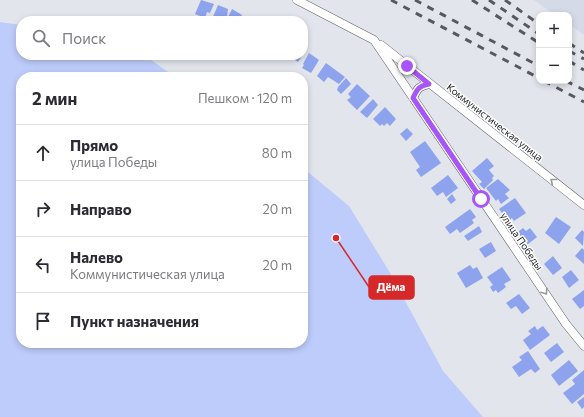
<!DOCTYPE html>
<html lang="ru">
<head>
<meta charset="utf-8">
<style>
  body { margin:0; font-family:Commissioner,sans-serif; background:#f2f2f3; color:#2b2b33 }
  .controls { position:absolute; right:12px; top:12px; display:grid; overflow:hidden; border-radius:8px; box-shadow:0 2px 6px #0003 }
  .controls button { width:36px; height:36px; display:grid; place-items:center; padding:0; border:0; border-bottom:1px solid #e1e1e2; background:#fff; color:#2b2b33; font:20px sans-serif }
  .stop { position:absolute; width:12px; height:12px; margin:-9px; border:3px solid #a855f7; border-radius:50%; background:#fff }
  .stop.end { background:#a855f7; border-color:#fff; box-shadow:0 1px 4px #0008 }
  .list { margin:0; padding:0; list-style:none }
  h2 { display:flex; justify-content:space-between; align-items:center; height:52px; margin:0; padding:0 16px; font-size:17px }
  h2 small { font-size:13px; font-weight:400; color:#7c7c81 }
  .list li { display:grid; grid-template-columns:26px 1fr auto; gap:12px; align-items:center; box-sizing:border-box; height:56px; padding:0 16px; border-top:1px solid #e1e1e2 }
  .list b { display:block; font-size:15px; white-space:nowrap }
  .list p { margin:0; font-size:13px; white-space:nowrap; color:#7c7c81 }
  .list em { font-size:13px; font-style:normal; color:#7c7c81 }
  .icon { flex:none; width:22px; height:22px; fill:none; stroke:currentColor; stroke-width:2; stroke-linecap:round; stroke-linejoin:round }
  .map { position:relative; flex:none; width:584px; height:417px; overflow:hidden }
  .search { position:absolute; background:#fff; box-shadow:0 2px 6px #0003; left:16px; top:16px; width:292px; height:44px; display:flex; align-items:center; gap:10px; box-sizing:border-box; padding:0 14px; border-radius:16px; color:#7c7c81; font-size:15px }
  .panel { position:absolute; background:#fff; box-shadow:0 2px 6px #0003; left:16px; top:72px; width:292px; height:276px; border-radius:16px }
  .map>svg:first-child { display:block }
</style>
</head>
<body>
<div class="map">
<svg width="584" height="417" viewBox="0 0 584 417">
  <rect width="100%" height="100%" fill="#e2e5ec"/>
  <path fill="#d5dae8" d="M534,0H584V35L569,24V15H555Z"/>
  <path fill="#bdccfa" d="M0,22L21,25V55H144L175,77H21V343H303V168L349,206L389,271L443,371L483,417H0Z"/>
  <path fill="#8da3ed" d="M201,0L214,4L210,13L207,12L205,18L195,14Z
    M218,5L228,9L227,17L225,16L222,21L212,19Z
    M232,9L242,15L239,20L241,21H226Z
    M309,53L319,60L311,73L302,68L304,65L303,64Z
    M287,55H303L298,62Z
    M326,63L345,77L339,84L328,77L324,82L317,76Z
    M346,78L351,84L341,94L337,90L338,87Z
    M357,84L370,96L357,110L347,100L351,97L348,94Z
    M373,99L378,105L367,118L360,112Z
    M385,107L396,119L390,126L387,123L384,126L382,124L380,126L373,119Z
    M407,128L413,134L406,141L400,134Z
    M425,141L441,163L421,177L416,170L420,167L410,152Z
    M487,158L494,166L489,170L494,176L492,178L493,180L484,189L479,184L482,182L472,171Z
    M448,175L458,188L446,197L443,192L437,196L431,188Z
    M498,179L510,190L505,194L509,198L501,204L498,199L496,201L486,188Z
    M452,194L456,200L451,204L447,199Z
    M515,198L526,213L514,221L512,218L508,221L499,209Z
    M470,209L476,217L472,220L474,223L460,233L457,229L450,234L445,227Z
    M556,217L571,227L559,244L545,233Z
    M479,226L482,232L468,241L464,236Z
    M523,228L526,231L530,228L537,237L527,245L526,243L528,241L524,236L522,238L518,232Z
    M582,230L584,232L583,246L575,238Z
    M491,242L496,251L485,258L479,249Z
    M582,248L584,250V264L575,256Z
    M553,256L562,268L553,275L544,264Z
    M470,265L473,269L477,267L483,278L466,288L457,273Z
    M502,267L511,280L504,284L506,287L498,293L496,290L493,292L490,287L493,285L487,277Z
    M571,270L579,280L569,288L562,277Z
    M584,290V306L580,309L572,299Z
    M519,294L530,308L522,314L516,306L511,309L506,303Z
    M535,326L537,330L543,326L550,335L530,350L523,340L531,334L528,331Z
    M557,343L564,352L551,362L544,353Z
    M528,351L540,369L535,373L531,369L519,377L512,367L522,360L519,357Z
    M569,360L578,371L559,386L551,375Z
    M584,370V394L572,404L563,393L575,384L572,380Z
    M584,397V407L582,409L577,402Z"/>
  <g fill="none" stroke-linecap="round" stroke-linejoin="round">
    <g stroke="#5f6167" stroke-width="9">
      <path id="minor" d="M297,0L374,40L566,324L584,346
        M381,45L584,205
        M413,98C417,89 419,86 429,84"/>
    </g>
    <use href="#minor" stroke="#fff" stroke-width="8"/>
    <path stroke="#58595e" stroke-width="3" stroke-dasharray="7 7" stroke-linecap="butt" d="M391,0L539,78
      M415,0L539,66
      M472,0L539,43
      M489,0L539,34
      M505,0L539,24
      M569,43L584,53
      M569,51L584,59
      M569,61L584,70
      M544,81L584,102
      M566,81L584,90"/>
  </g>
  <defs><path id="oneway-chevron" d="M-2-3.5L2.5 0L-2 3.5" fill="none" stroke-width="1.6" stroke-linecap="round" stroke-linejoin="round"/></defs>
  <g stroke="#99999b">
    <use href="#oneway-chevron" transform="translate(553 181) rotate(-142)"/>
    <use href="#oneway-chevron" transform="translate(545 292) rotate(56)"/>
  </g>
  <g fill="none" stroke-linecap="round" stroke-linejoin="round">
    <path stroke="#a855f7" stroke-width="5" d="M407,66L429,84C419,86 417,89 413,98L481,199"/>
  </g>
  <g text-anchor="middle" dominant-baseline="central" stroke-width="3" stroke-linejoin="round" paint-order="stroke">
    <g font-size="10" fill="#1c1d20" stroke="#fff">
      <text transform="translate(495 122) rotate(38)">Коммунистическая улица</text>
      <text transform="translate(522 241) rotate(56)">улица Победы</text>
    </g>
  </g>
  <path fill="none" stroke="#d62828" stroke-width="1.5" d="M336 238L369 287"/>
  <circle fill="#d62828" stroke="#fff" stroke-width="1.5" cx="336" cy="238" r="4"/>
  <rect fill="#d62828" stroke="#d62828" stroke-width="1.5" x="369" y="276" width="45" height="23" rx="4"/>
  <g font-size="11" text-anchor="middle" font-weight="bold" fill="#fff">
    <text x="391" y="291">Дёма</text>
  </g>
</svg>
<div class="controls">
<button>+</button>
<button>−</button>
</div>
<div class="stop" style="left:481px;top:199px"></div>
<div class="stop end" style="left:407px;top:66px"></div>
<div class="search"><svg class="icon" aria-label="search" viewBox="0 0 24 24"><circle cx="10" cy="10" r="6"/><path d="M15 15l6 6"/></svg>Поиск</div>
<section class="panel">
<h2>2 мин<small>Пешком · 120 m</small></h2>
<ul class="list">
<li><svg class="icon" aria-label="ahead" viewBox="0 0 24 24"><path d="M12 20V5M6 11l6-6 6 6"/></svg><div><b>Прямо</b><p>улица Победы</p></div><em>80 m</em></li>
<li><svg class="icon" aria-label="right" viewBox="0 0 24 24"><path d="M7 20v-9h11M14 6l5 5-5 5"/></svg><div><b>Направо</b></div><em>20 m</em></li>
<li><svg class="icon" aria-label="left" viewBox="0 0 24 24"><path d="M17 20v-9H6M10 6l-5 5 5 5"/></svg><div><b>Налево</b><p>Коммунистическая улица</p></div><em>20 m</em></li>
<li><svg class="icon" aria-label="arrive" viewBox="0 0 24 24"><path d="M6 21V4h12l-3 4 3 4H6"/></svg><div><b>Пункт назначения</b></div></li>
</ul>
</section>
</div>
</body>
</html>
